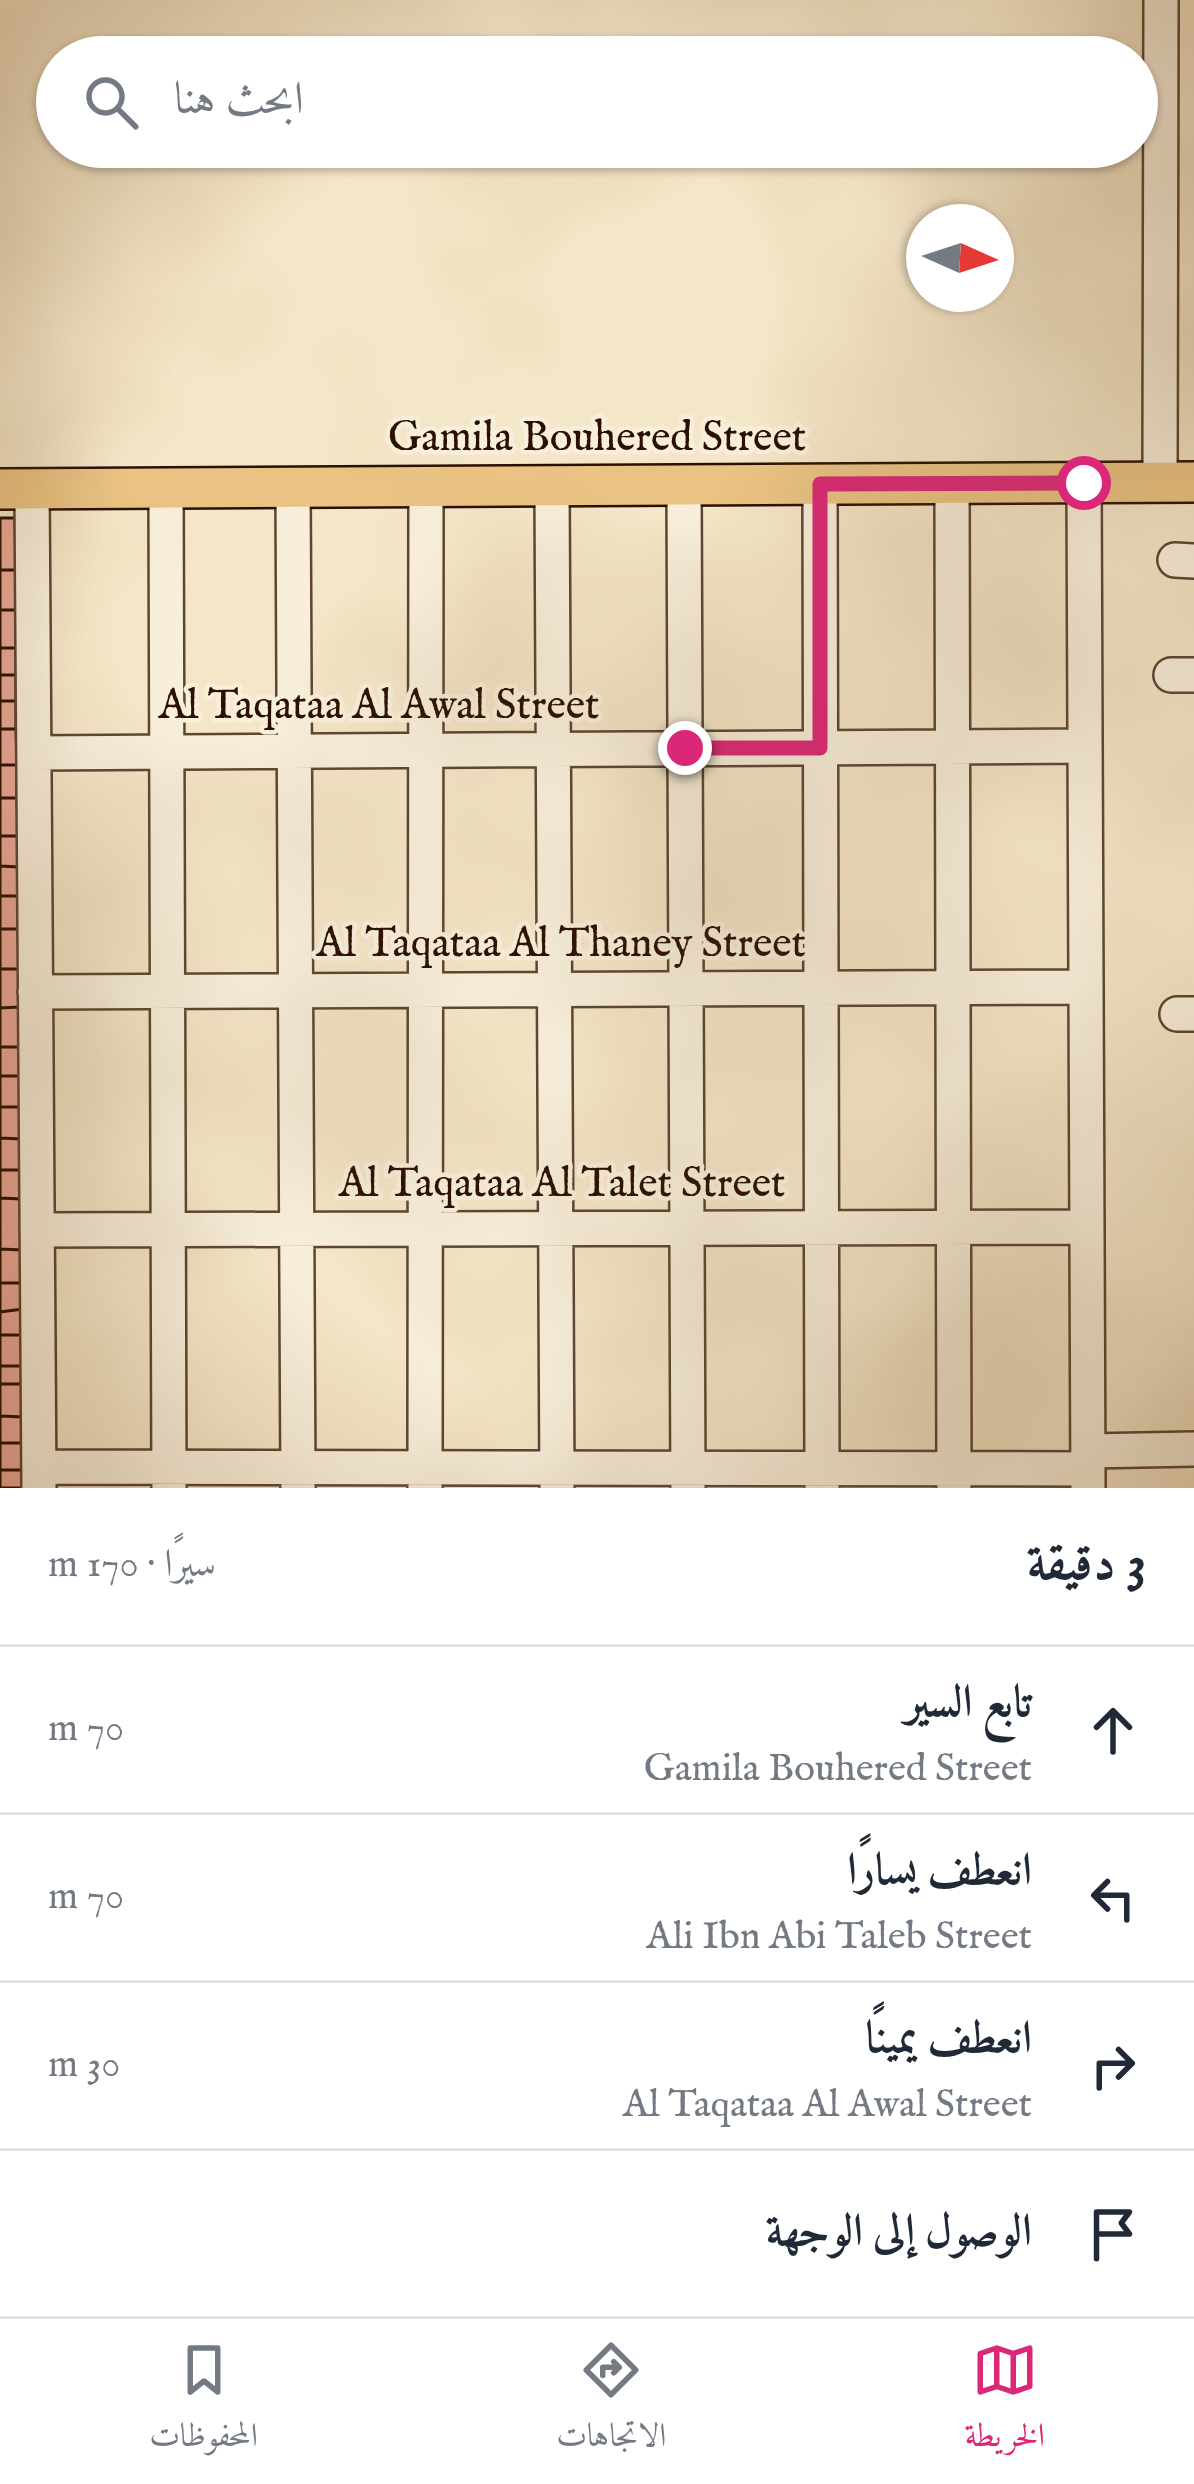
<!DOCTYPE html>
<html lang="ar">
<head>
<meta charset="utf-8">
<style>
  body { margin:0; font-family:"IM FELL English",Amiri,serif; background:#f2f2f3; color:#1f2937; direction:rtl }
  .compass { position:absolute; left:906px; top:204px; width:108px; height:108px; border-radius:50%; background:#fff; box-shadow:0 3px 9px #0004; rotate:93deg }
  .stop { position:absolute; width:36px; height:36px; margin:-27px; border:9px solid #db2777; border-radius:50%; background:#fff }
  .stop.end { background:#db2777; border-color:#fff; box-shadow:0 3px 12px #0008 }
  .list { margin:0; padding:0; list-style:none }
  h2 { display:flex; justify-content:space-between; align-items:center; height:156px; margin:0; padding:0 48px; font-size:51px }
  h2 small { font-size:39px; font-weight:400; color:#747a83 }
  .list li { display:grid; grid-template-columns:78px 1fr auto; gap:36px; align-items:center; box-sizing:border-box; height:168px; padding:0 48px; border-top:3px solid #e0e1e3 }
  .list b { display:block; font-size:45px; white-space:nowrap }
  .list p { margin:0; font-size:39px; white-space:nowrap; color:#747a83 }
  .list em { font-size:39px; font-style:normal; color:#747a83 }
  .icon { flex:none; width:66px; height:66px; fill:none; stroke:currentColor; stroke-width:2; stroke-linecap:round; stroke-linejoin:round }
  .map { position:relative; flex:none; width:1194px; height:1488px; overflow:hidden; direction:ltr }
  .search { position:absolute; background:#fff; box-shadow:0 3px 9px #0004; left:36px; right:36px; top:36px; height:132px; display:flex; align-items:center; gap:30px; box-sizing:border-box; padding:0 42px; border-radius:66px; color:#747a83; font-size:45px }
  .sheet { height:828px; background:#fff }
  nav { display:flex; justify-content:space-around; align-items:center; box-sizing:border-box; height:168px; border-top:3px solid #e0e1e3; background:#fff; font-size:33px; color:#747a83 }
  nav a { display:grid; justify-items:center; gap:6px }
  nav .on { color:#db2777 }
  .map>svg:first-child { display:block }
</style>
</head>
<body>
<div class="map">
<svg width="1194" height="1488" viewBox="0 0 1194 1488">
  <rect width="100%" height="100%" fill="#f4e6c8"/>
  <filter id="stains"><feTurbulence type="fractalNoise" baseFrequency=".00167" numOctaves="4"/><feColorMatrix values="0 0 0 0 .2 0 0 0 0 .09 0 0 0 0 .02 0 0 0 .5 -.17"/></filter>
  <radialGradient id="worn" r=".72"><stop offset=".6" stop-color="#630" stop-opacity="0"/><stop offset="1" stop-color="#630" stop-opacity=".3"/></radialGradient>
  <path fill="#eaa997" stroke="#2b0f00" stroke-width="3" d="M0,518H15L16,570H0Z
    M0,570H16V610H0Z
    M0,610H16V648H0Z
    M0,648H16V675H0Z
    M0,675H16V701H0Z
    M0,701H16V729H0Z
    M0,729H16L17,765H0Z
    M0,765H17V798H0Z
    M0,798H17L18,836H0Z
    M0,836H18V867L0,866Z
    M0,866L18,867V896H0Z
    M0,896H18V929H0Z
    M0,929H18L19,969H0Z
    M0,969H19V1007L0,1008Z
    M19,1007L20,1047H0V1008Z
    M0,1047H20V1076H0Z
    M0,1076H20V1107H0Z
    M0,1107H20L21,1139L0,1138Z
    M0,1138L21,1139V1170H0Z
    M0,1170H21V1199L0,1198Z
    M0,1198L21,1199L22,1250L0,1249Z
    M0,1249L22,1250V1283H0Z
    M0,1283H22L23,1309L0,1312Z
    M23,1309V1335H0V1312Z
    M0,1335H23V1366H0Z
    M0,1366H23V1384H0Z
    M0,1384H23V1417L0,1416Z
    M0,1416L23,1417V1443H0Z
    M0,1443H23V1470H0Z
    M0,1470H23V1488H0Z"/>
  <g fill="none" stroke-linecap="round" stroke-linejoin="round">
    <g stroke="#5d4532" stroke-width="38">
      <path id="minor" d="M1084,483L1088,1488
        M1160,483L1161,0
        M820,484L822,1488
        M952,484L954,1488
        M684,485L688,1488
        M552,486L557,1486
        M293,487L298,1487
        M166,488L169,1488
        M32,489L39,1488
        M1175,560L1194,561
        M1171,675H1194
        M34,753L1085,746
        M35,992L1086,987
        M1177,1014H1194
        M37,1230L1087,1227
        M1088,1451L1194,1449
        M39,1467L1088,1469
        M425,1487L426,487"/>
    </g>
    <g stroke="#2b0f00" stroke-width="44">
      <path id="major" d="M0,489L1194,482"/>
    </g>
    <use href="#minor" stroke="#f8efdb" stroke-width="33"/>
    <use href="#major" stroke="#eac384" stroke-width="39"/>
  </g>
  <g fill="none" stroke-linecap="round" stroke-linejoin="round">
    <path stroke="#db2777" stroke-width="15" d="M685,748H820V484L1084,483"/>
  </g>
  <g text-anchor="middle" dominant-baseline="central" stroke-width="9" stroke-linejoin="round" paint-order="stroke">
    <g font-size="42" fill="#2b0f00" stroke="#f8efdb">
      <text x="597" y="438">Gamila Bouhered Street</text>
      <text x="379" y="706">Al Taqataa Al Awal Street</text>
      <text x="561" y="944">Al Taqataa Al Thaney Street</text>
      <text x="562" y="1184">Al Taqataa Al Talet Street</text>
    </g>
  </g>
  <rect width="100%" height="100%" filter="url(#stains)"/>
  <rect width="100%" height="100%" fill="url(#worn)"/>
</svg>
<svg class="compass" viewBox="-18 -18 36 36"><path d="M0-13l5 13h-10z" fill="#e53935"/><path d="M0 13l5-13h-10z" fill="#747a83"/></svg>
<div class="stop" style="left:1084px;top:483px"></div>
<div class="stop end" style="left:685px;top:748px"></div>
<div class="search"><svg class="icon" aria-label="search" viewBox="0 0 24 24"><circle cx="10" cy="10" r="6"/><path d="M15 15l6 6"/></svg>ابحث هنا</div>
</div>
<section class="sheet">
<h2>3 دقيقة<small>سيرًا · 170 m</small></h2>
<ul class="list">
<li><svg class="icon" aria-label="ahead" viewBox="0 0 24 24"><path d="M12 20V5M6 11l6-6 6 6"/></svg><div><b>تابع السير</b><p>Gamila Bouhered Street</p></div><em>70 m</em></li>
<li><svg class="icon" aria-label="left" viewBox="0 0 24 24"><path d="M17 20v-9H6M10 6l-5 5 5 5"/></svg><div><b>انعطف يسارًا</b><p>Ali Ibn Abi Taleb Street</p></div><em>70 m</em></li>
<li><svg class="icon" aria-label="right" viewBox="0 0 24 24"><path d="M7 20v-9h11M14 6l5 5-5 5"/></svg><div><b>انعطف يمينًا</b><p>Al Taqataa Al Awal Street</p></div><em>30 m</em></li>
<li><svg class="icon" aria-label="arrive" viewBox="0 0 24 24"><path d="M6 21V4h12l-3 4 3 4H6"/></svg><div><b>الوصول إلى الوجهة</b></div></li>
</ul>
</section>
<nav>
<a class="on"><svg class="icon" aria-label="map" viewBox="0 0 24 24"><path d="M3 6l6-2 6 2 6-2v14l-6 2-6-2-6 2zM9 4v14M15 6v14"/></svg>الخريطة</a>
<a><svg class="icon" aria-label="directions" viewBox="0 0 24 24"><path d="M12 3l9 9-9 9-9-9zM9 14v-3h6M13 9l2 2-2 2"/></svg>الاتجاهات</a>
<a><svg class="icon" aria-label="saved" viewBox="0 0 24 24"><path d="M7 4h10v16l-5-4-5 4z"/></svg>المحفوظات</a>
</nav>
</body>
</html>
